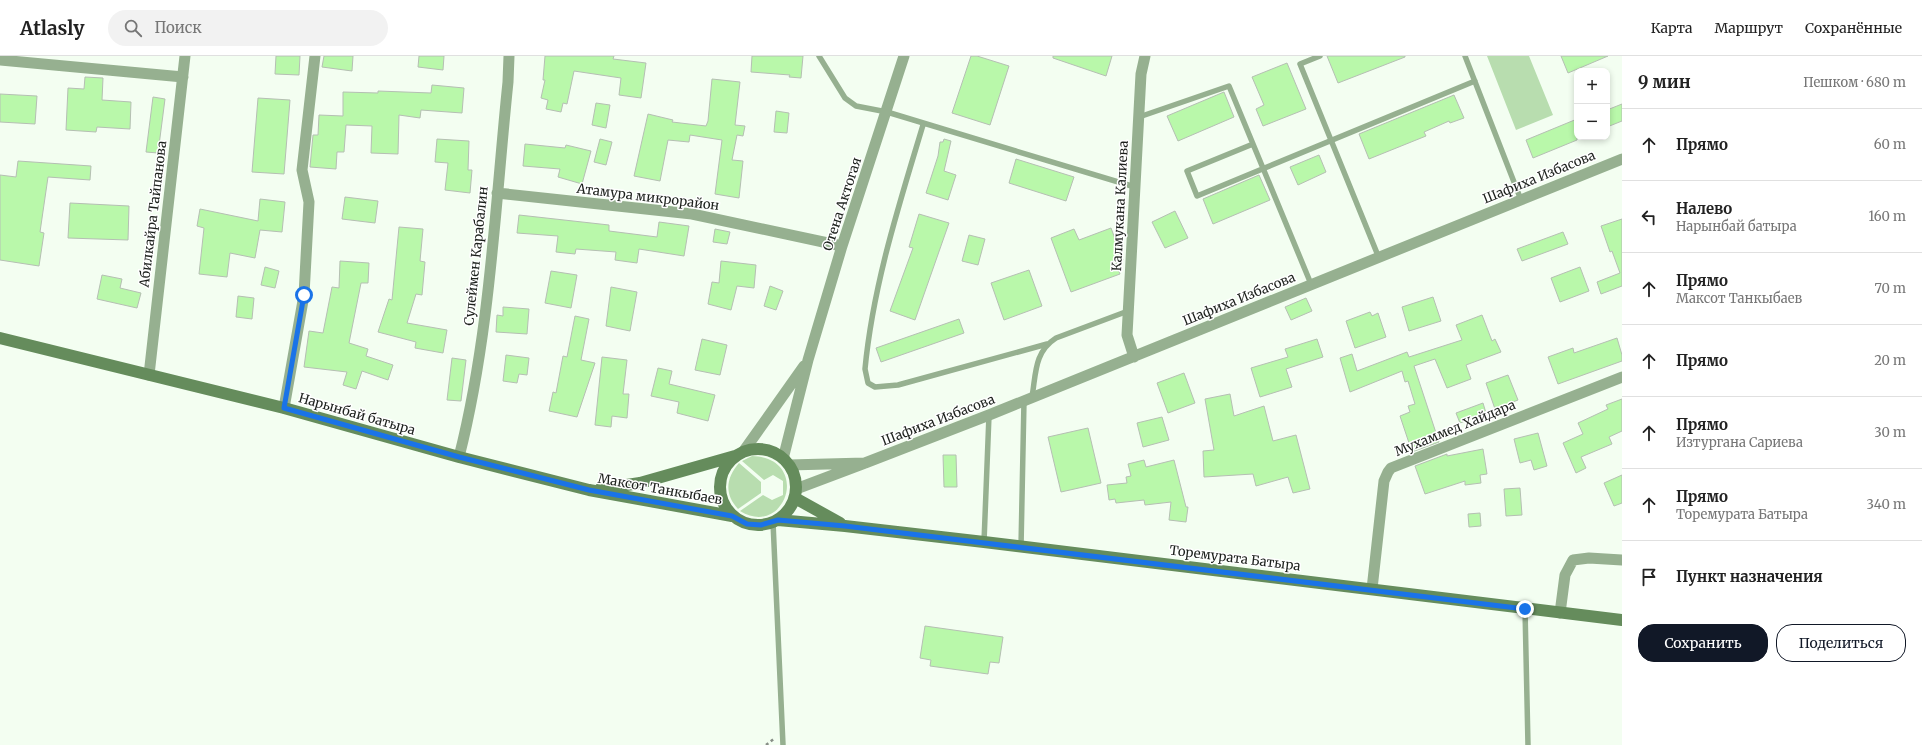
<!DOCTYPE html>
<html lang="ru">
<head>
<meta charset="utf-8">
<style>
  body { margin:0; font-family:Merriweather,serif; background:#f2f2f2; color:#222 }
  .controls { position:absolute; right:12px; top:12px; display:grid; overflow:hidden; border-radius:8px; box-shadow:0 2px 6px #0003 }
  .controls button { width:36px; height:36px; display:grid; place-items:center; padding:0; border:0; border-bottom:1px solid #e0e0e0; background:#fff; color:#222; font:20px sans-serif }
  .stop { position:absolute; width:12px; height:12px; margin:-9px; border:3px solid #1a73e8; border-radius:50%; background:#fff }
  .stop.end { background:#1a73e8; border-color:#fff; box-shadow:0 1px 4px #0008 }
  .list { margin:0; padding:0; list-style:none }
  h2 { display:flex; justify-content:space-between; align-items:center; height:52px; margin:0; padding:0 16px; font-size:17px }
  h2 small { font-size:13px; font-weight:400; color:#767676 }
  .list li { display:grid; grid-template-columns:26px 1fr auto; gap:12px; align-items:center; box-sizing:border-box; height:72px; padding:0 16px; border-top:1px solid #e0e0e0 }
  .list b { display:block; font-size:15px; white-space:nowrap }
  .list p { margin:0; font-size:13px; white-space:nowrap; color:#767676 }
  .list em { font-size:13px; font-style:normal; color:#767676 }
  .actions { display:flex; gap:8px; padding:12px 16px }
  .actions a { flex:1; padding:9px 0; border:1px solid #111827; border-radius:16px; text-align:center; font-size:14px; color:#111827 }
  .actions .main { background:#111827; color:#fff }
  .icon { flex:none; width:22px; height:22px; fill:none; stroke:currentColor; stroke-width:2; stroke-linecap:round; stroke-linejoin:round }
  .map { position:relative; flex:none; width:1622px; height:689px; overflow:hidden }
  header { display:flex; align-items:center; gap:24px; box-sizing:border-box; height:56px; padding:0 20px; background:#fff; border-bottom:1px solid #e0e0e0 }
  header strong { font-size:19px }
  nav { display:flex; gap:22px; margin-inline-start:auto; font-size:14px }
  .search { width:280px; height:36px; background:#f2f2f2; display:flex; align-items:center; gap:10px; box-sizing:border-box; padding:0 14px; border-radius:22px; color:#767676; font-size:15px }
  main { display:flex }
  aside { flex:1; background:#fff }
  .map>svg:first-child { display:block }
</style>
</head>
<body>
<header>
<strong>Atlasly</strong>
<div class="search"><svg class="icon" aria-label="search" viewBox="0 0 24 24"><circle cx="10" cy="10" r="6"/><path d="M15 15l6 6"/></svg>Поиск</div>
<nav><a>Карта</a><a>Маршрут</a><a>Сохранённые</a></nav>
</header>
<main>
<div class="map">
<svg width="1622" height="689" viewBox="0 0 1622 689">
  <rect width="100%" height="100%" fill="#f3fef1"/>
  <path fill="#b8ddaf" d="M1487,0H1529L1553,59L1516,74Z
    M752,400C812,402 786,483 740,455L763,439L772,444L783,439V425L773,419L764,424L742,405Z
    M739,407L761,426V437L738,453C724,438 726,422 739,407Z"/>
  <path fill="#b9f8aa" stroke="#b5bfb3" d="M276,0H300L299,19L275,18Z
    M324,0H353L352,15L322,11Z
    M419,0H444L443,14L418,11Z
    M545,0H614L613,3L646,7L641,42L619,39L621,22L574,15L567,48L563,47L561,56L546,53L548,44L541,42L545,24H543Z
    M752,0H803L801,22L789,21L790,19L751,16Z
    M971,0H977L1009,10L990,69L952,57Z
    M1053,0H1112L1106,20L1053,2Z
    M1327,0H1405V1L1338,27Z
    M1561,0H1608L1568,17Z
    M1287,7L1306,53L1263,70L1256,53L1264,49L1252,21Z
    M85,21L103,22L102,44L131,46L130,73L97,71L96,76L66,74L68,32L84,33Z
    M712,23L740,26L735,69L745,70L743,80L737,79L732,104L743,105L739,142L715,138L722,84L690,79L689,86L668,84L660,125L634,120L648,58L673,64L672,66L706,70L708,65Z
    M432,29L464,32L462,57L421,54L420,62L399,59L398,98L371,97L372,70L346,69L344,96H337L336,113L310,111L313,79H318L319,59L343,60V36L378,37V35L431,37Z
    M1224,36L1234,61L1178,85L1167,60Z
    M0,38L37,40L35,68L0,66Z
    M1454,39L1464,62L1450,67L1449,65L1424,76L1426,80L1369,103L1359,78Z
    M153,41L165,43L158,97L146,96Z
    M258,42L290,44L284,118L252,116Z
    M596,47L610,49L606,72L592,69Z
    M1622,48V65L1607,71V54Z
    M776,55L789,57L787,77L774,76Z
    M1577,63V84L1533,102L1526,84Z
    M437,83L469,85L468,114H472L470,137L445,134L448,107L435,106Z
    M600,83L612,86L606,109L594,106Z
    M944,83L951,85L944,115L956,119L948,144L926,137L938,100L940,86H943Z
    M525,88L565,92L566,89L591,95L582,128L558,121L560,113L523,110Z
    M1319,99L1326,116L1298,129L1290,111Z
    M1016,103L1074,121L1066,145L1009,127Z
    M18,105L91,110L90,124L48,121L40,176L44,177L39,210L0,204V119L16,121Z
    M1259,119L1270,144L1213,168L1203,143Z
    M345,141L378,145L375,167L342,163Z
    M260,143L285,146L282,176L260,174L255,202L230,197L227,221L199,218L204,172L197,170L200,153L258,165Z
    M70,147L129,150L128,184L68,182Z
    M1175,155L1188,182L1165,192L1152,166Z
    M919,158L949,167L915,264L890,255L913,192L909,191Z
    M519,159L609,169V175L657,181L659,166L689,170L684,200L639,193L637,207L615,204L616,196L576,193L575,198L556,196L558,180L517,177Z
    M1622,163V230L1601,238L1597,226L1620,217L1612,195L1610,196L1601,170Z
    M399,171L423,173L420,205L425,206L422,239L416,238L407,267L447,274L443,297L415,292L416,286L378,276L389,243L392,244Z
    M1111,172L1123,204L1116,207L1120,218L1071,236L1051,182L1074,173L1079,184Z
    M715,173L730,176L727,188L713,186Z
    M1563,176L1568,188L1522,205L1517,193Z
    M969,179L985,183L978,209L962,205Z
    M340,205L369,207L368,227H361L349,287L368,293L366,300L393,309L388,324L362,315L356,333L343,329L347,316L304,311L309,275L323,277L332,231L339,232Z
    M721,205L756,209L754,232L737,230L731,254L708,248L712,226L719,227Z
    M265,211L279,215L275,232L261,229Z
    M1580,211L1589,235L1560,246L1551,222Z
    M1029,214L1042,250L1004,264L991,227Z
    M551,215L577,219L571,252L545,247Z
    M102,219L122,223L120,232L141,237L137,252L97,243Z
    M770,230L783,235L776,254L764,250Z
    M611,231L637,236L630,275L606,270Z
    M238,240L254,242L252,263L236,261Z
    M1433,241L1441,265L1409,275L1402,251Z
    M1306,242L1312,255L1291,264L1285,251Z
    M503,251L529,253L527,278L496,276L497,259L503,260Z
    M1370,256L1372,260L1378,257L1386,281L1355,292L1346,265Z
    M1482,259L1492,285L1495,283L1501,296L1466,309L1471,323L1447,332L1435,303L1414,310L1439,386L1412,396L1400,360L1410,356L1408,350L1415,348L1408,325L1405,326L1402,315L1350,336L1340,302L1352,298L1357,315L1407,296L1409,301L1462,284L1456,269Z
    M575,260L589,263L581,304L595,307L577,361L549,355L553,336L556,337L563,300L567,301Z
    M959,263L964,277L881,306L876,292Z
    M1617,282L1622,299V305L1558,328L1548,301L1573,292L1574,297Z
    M702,283L727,289L720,319L695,314Z
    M1317,283L1323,301L1286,313L1292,331L1260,341L1251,312L1288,301L1285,293Z
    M506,299L529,302L527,319L519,318L517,327L503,325Z
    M602,301L627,304L623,338H629L627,362L612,360L611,371L595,369Z
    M452,302L466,304L461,345L447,344Z
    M658,312L672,315L669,328L715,339L708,365L677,357L679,346L651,340Z
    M1184,317L1195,347L1168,357L1157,327Z
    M1508,319L1518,344L1495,353L1486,327Z
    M1230,338L1234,360L1264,350L1273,385L1296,379L1310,433L1293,437L1288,421L1256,430L1253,418L1204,421L1203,395L1214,394L1205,343Z
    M1622,343V375L1609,381L1612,388L1581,401L1586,412L1576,417L1563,387L1583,378L1578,367L1608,353L1606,349Z
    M1483,347L1486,357L1460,367L1456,357Z
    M1162,361L1169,384L1143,391L1137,367Z
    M1088,372L1101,427L1061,436L1048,381Z
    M1538,377L1547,410L1534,414L1531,404L1520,407L1514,383Z
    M1483,393L1487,418L1480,419L1481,427L1465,429V425L1425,438L1415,410L1447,398V400Z
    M943,399H956L957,431H944Z
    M1144,404L1146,411L1174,404L1186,451H1188L1186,466L1169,464L1171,446L1145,449L1144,444L1116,447L1115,443L1109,444L1107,429L1127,427L1126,421L1131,420L1128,408Z
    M1622,419V447L1614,450L1604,427Z
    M1520,432L1522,459L1506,460L1504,433Z
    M1480,457L1481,470L1469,471L1468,458Z
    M925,570L1003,581L999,607L990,606L988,618L930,610L931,604L920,602Z"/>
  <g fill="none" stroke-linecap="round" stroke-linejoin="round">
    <path stroke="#878e86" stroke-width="2.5" stroke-dasharray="3 3" stroke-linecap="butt" d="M766,689L775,682"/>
    <path stroke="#96b090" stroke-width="5.5" d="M819,0L845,42L856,50L887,56L1135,131
      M1320,0L1300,8L1379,202
      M1465,0L1521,144
      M1139,61L1229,30L1311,228
      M923,69C899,149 873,229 865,313L868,327L875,331L898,329L1047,288
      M1253,88L1187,115L1197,140L1475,25
      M1032,341C1036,318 1034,296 1056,282L1128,255
      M773,466L783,689
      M984,486L989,359
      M1021,491L1024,345
      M1525,553L1528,689"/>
    <path stroke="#96b090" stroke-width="11" d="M0,4L183,21
      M497,137L692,158L842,190
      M1134,301L1127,279L1141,18L1145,0
      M149,319L185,0
      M284,352L304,239L309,146L302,114L315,0
      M743,396L804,310
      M459,401C490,279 495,151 508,26L509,0
      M783,403L808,304L842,190L904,0
      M865,407L989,359L1622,103
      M789,409L865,407L796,433
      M1372,533L1384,425L1388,416L1391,412L1622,321
      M1560,557L1565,519L1573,504L1589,502L1622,504"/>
    <path stroke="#658c5c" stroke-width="12" d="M0,282L284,352L459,401L589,434L732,460
      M720 431a38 38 0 1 1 76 0a38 38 0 1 1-76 0Z
      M600,433L640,427L735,400
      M795,442L840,467
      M778,464L845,470L984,486L1622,564"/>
  </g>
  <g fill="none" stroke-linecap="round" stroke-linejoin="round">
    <path stroke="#1a73e8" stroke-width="5" d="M304,239L284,352L459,401L589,434L732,460L747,468L761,469L778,464L845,470L1525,553"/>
  </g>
  <g text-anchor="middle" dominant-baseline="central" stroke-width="3" stroke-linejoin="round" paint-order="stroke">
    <g font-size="13" fill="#1c201c" stroke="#fff">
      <text transform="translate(1539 121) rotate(-22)">Шафиха Избасова</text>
      <text transform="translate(648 141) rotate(7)">Атамура микрорайон</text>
      <text transform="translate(842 148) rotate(-72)">Отена Актогая</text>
      <text transform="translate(1120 150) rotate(-87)">Калмукана Калиева</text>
      <text transform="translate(153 158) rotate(-83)">Абилкайра Тайпанова</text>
      <text transform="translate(476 200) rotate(-84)">Сулеймен Карабалин</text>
      <text transform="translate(1239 243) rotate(-22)">Шафиха Избасова</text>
      <text transform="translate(357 358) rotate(16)">Нарынбай батыра</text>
      <text transform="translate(938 364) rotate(-21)">Шафиха Избасова</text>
      <text transform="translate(1455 372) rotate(-22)">Мухаммед Хайдара</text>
      <text transform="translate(660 433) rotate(10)">Максот Танкыбаев</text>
      <text transform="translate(1235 502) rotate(7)">Торемурата Батыра</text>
    </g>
  </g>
</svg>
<div class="controls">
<button>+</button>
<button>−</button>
</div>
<div class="stop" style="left:304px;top:239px"></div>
<div class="stop end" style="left:1525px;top:553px"></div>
</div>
<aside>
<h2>9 мин<small>Пешком · 680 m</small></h2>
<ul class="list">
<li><svg class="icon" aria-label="ahead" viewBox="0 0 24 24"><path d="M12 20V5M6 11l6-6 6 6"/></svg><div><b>Прямо</b></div><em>60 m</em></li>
<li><svg class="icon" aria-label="left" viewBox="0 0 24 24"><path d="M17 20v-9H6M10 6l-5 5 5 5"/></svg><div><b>Налево</b><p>Нарынбай батыра</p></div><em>160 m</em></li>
<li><svg class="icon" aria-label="ahead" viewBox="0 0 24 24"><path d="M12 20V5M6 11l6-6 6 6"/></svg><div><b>Прямо</b><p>Максот Танкыбаев</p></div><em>70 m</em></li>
<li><svg class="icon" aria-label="ahead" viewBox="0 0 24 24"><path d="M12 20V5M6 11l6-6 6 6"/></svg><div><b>Прямо</b></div><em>20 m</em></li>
<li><svg class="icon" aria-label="ahead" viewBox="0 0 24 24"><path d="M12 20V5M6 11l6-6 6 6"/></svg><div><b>Прямо</b><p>Изтургана Сариева</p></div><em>30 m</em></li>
<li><svg class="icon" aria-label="ahead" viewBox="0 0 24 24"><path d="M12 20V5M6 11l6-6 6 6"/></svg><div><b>Прямо</b><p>Торемурата Батыра</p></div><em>340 m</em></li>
<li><svg class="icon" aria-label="arrive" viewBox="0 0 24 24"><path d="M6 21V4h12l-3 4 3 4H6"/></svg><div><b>Пункт назначения</b></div></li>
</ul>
<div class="actions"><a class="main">Сохранить</a><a>Поделиться</a></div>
</aside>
</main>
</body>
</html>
